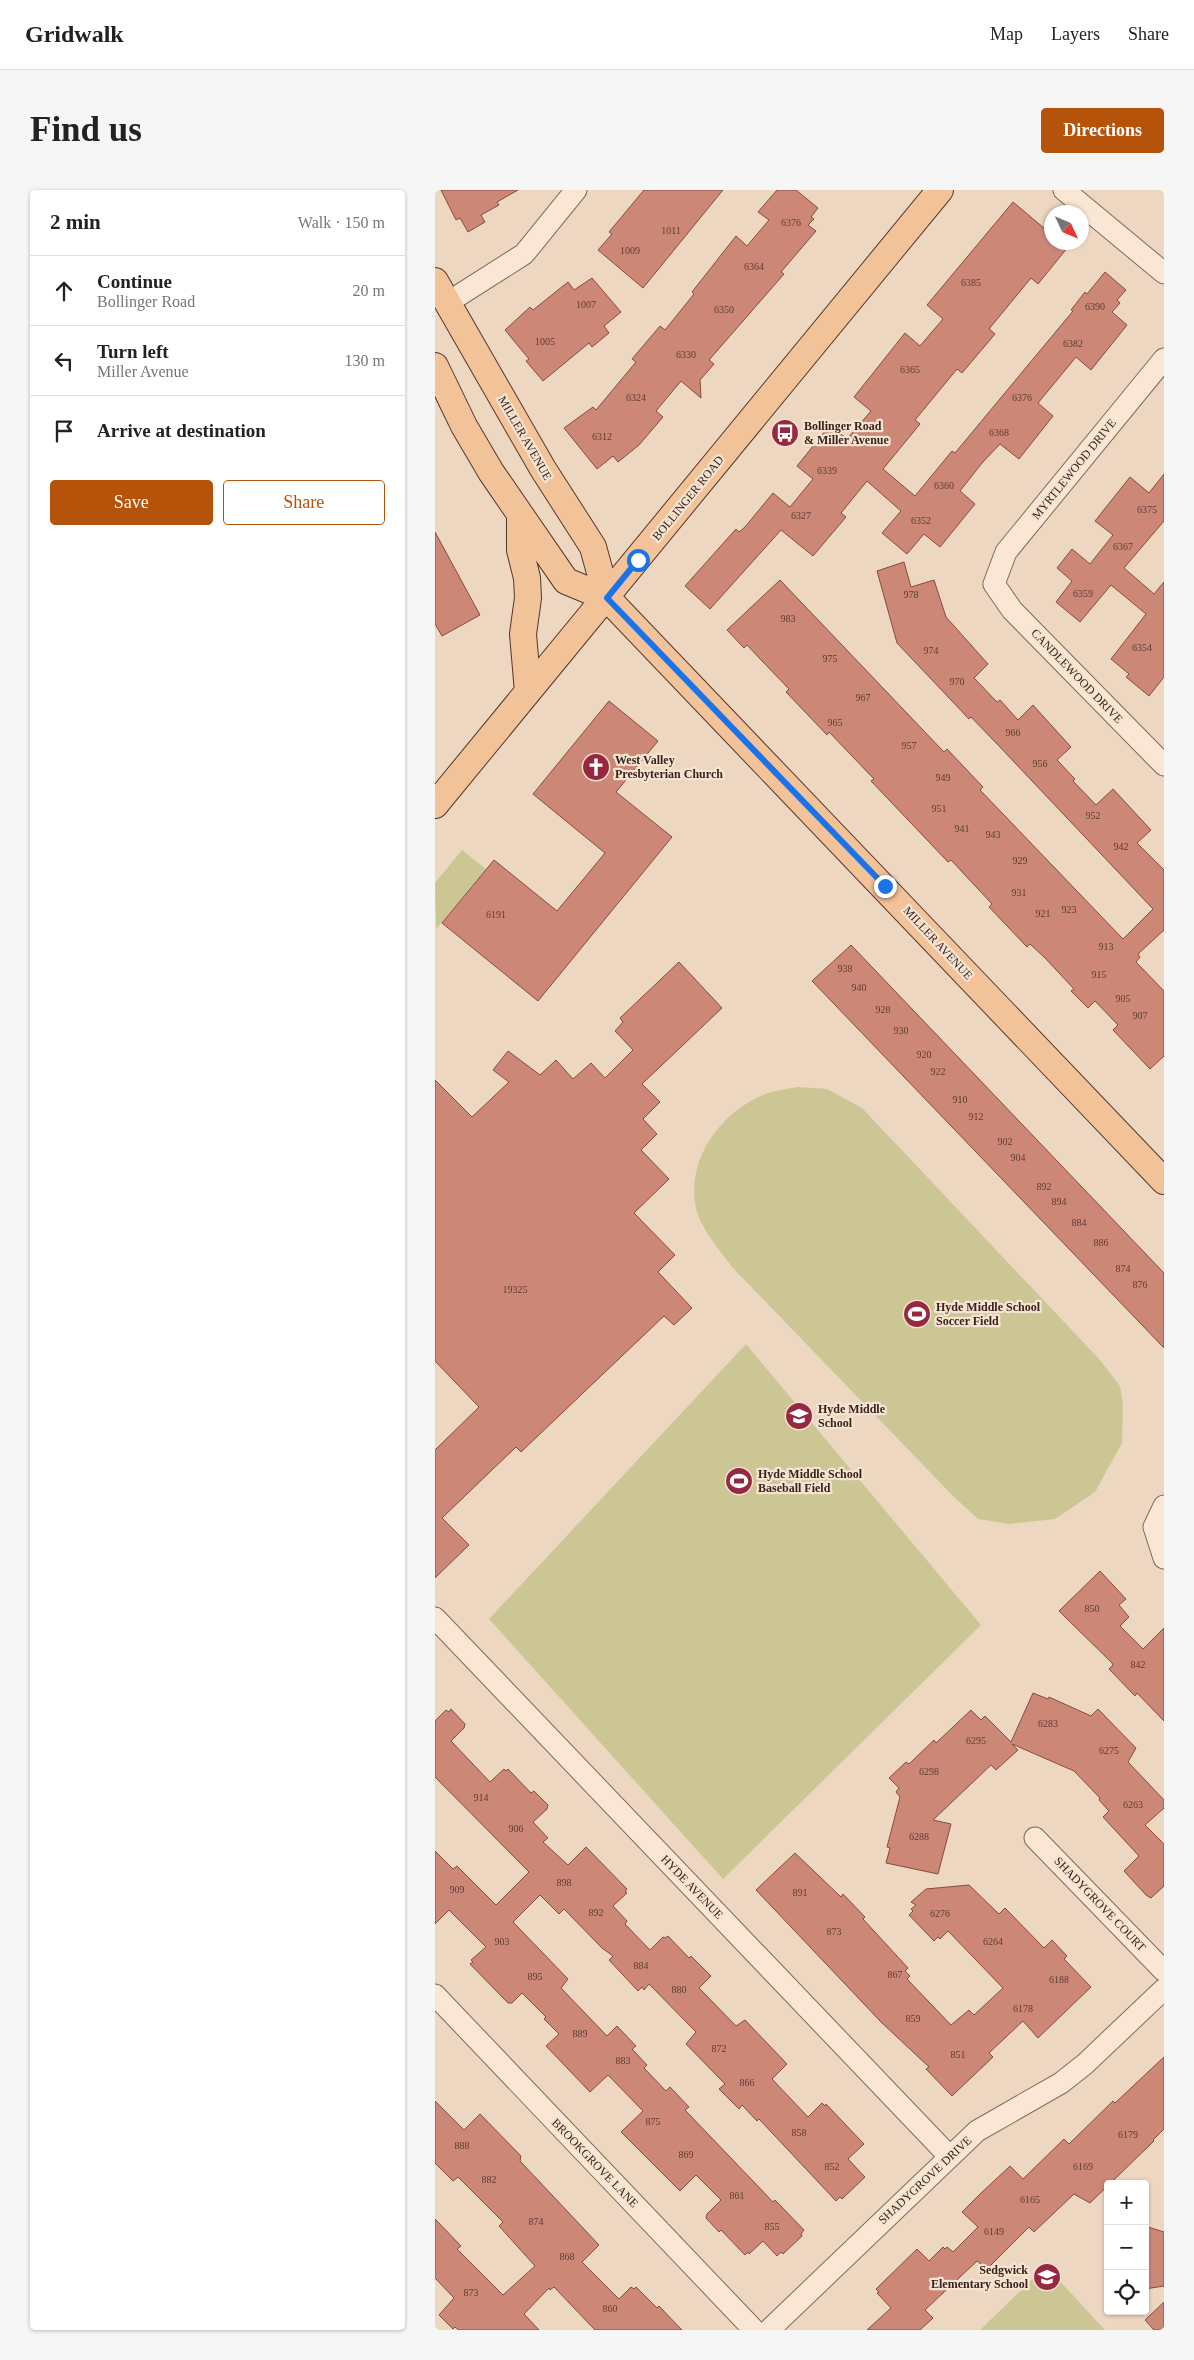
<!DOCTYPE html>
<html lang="en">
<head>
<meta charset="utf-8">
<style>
  body { margin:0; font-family:"Times New Roman",serif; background:#f6f6f6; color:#222 }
  .controls { position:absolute; right:15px; bottom:15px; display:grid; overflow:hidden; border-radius:5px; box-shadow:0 1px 4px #0004 }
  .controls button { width:45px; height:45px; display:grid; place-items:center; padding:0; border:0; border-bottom:1px solid #e0e0e0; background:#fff; color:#222; font:25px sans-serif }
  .compass { position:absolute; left:609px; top:15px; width:45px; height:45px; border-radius:50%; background:#fff; box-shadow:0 1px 4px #0004; rotate:134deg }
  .stop { position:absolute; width:15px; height:15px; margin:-11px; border:4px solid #1a73e8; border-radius:50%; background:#fff }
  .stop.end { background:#1a73e8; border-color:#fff; box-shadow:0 1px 5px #0008 }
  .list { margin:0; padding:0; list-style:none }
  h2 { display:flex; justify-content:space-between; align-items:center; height:65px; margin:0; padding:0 20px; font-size:21px }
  h2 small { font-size:16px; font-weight:400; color:#767676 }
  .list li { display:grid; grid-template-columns:32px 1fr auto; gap:15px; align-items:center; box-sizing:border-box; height:70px; padding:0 20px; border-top:1px solid #e0e0e0 }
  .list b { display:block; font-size:19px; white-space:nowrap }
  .list p { margin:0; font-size:16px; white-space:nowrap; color:#767676 }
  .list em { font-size:16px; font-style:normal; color:#767676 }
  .actions { display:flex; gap:10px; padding:15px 20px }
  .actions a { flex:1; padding:11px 0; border:1px solid #b45309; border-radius:5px; text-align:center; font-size:18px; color:#b45309 }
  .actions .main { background:#b45309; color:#fff }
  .icon { flex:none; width:28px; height:28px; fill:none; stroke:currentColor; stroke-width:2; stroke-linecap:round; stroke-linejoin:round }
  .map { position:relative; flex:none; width:729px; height:2140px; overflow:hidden; border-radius:5px }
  header { display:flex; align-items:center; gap:30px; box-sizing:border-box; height:70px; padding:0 25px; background:#fff; border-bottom:1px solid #e0e0e0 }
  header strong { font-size:24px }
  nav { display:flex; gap:28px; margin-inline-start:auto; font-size:18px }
  .intro { display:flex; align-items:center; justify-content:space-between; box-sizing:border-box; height:120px; padding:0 30px }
  h1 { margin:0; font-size:35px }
  .button { padding:12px 22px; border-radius:5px; background:#b45309; color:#fff; font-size:18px; font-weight:700 }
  main { display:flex; gap:30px; padding:0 30px }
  aside { flex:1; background:#fff; border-radius:5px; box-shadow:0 1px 4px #0004 }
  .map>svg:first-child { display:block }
</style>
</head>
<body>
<header>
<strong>Gridwalk</strong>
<nav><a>Map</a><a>Layers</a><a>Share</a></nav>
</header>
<div class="intro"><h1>Find us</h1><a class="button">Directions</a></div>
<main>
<aside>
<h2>2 min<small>Walk · 150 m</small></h2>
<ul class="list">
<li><svg class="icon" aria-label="ahead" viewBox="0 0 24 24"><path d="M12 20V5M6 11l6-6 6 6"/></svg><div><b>Continue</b><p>Bollinger Road</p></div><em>20 m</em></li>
<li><svg class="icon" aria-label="left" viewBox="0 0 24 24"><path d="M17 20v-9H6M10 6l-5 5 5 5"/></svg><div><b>Turn left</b><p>Miller Avenue</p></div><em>130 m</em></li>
<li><svg class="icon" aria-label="arrive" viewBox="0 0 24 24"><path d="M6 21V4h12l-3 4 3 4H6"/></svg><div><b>Arrive at destination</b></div></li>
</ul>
<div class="actions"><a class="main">Save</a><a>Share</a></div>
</aside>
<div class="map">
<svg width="729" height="2140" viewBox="0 0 729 2140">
  <rect width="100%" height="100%" fill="#eed7c1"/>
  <path fill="#ccc695" d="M27,660L51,679L1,739L0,693Z
    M363,897L392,899L427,918L665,1170L685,1196L688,1215L687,1253L660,1302L620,1329L574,1334L543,1329L518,1306L298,1078C284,1059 264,1038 260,1013C253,965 289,919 333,903C342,900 353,899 363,897Z
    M311,1154L546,1435L288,1689L54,1429Z
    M611,2076L670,2140H545Z"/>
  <path fill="#cd8777" stroke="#874b3e" d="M6,0H83L62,12L64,15L46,25L50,32L33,42L25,28L21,30Z
    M209,0H288L208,98L163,60L177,44L174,42Z
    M342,0H361L383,18L376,27L379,29L373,35L381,41L346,82L349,84L274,170L279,174L265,190L266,208L246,191L221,221L228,227L204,255L183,272L178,266L162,279L129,238L158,217L161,220L201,172L197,169L225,136L230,140L259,104L257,102L301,46L312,56L334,30L323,22Z
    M578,12L616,44V52H637L603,94L596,88L554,139L560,144L527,183L522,179L480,230L485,234L448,279L480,306L517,261L520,263L638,121L636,120L650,102L652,104L670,82L691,100L682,110L685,113L677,122L692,135L656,180L641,167L603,213L618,226L584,269L565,254L547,273L525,301L540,314L505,357L489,344L472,364L447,343L466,321L432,291L406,323L411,327L378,366L346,340L275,419L250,396L301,339L304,342L310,337L338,303L355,317L378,289L362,276L395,235L412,249L436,221L419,207L470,143L485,156L508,129L492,115Z
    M157,88L186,122L169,136L174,143L157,157L154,153L108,191L91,171L94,169L70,140L95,117L98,120L133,92L139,100Z
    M729,284V331L689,378L719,404L729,392V487L714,506L691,487L694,484L676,469L711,424L676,395L645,432L621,412L637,391L622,378L637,359L655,374L678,345L660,331L695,287L714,303Z
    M0,342L45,425L7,446L0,434Z
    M469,372L476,397L499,390L511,427L553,474L539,488L562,512L565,510L583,530L598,515L636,557L622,570L640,589L638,591L661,615L678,599L716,640L702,653L729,680V740L703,764L705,767L701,772L729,801V866L715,879L678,840L683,835L660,811L653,818L636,801L639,799L610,768L595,754L592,757L554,717L557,714L516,670L513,672L436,591L439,589L394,542L392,545L351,502L354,499L328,472L312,455L309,458L292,440L345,390L509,562L512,559L548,597L545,600L688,749L718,719L564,556L536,527L534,529L462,453L442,381Z
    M174,511L223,551L181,602L237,647L103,811L7,733L59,670L122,721L170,663L98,604Z
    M416,755L729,1083V1158L377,791Z
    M244,772L287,818L207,894L225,912L208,929L222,944L206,960L234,989L199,1023L240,1065L223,1082L257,1118L239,1135L229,1126L86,1262L81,1257L7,1328L34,1355L0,1388V1260L44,1217L0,1171V890L37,927L74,892L58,880L73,861L105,885L121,870L138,889L156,873L170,888L198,860L180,841L188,832L185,828Z
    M665,1381L691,1409L684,1415L694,1427L685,1436L708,1459L729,1438V1531L702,1503L700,1506L674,1479L678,1475L677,1473L624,1421Z
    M598,1503L613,1509L614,1507L656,1526L663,1519L701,1558L693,1572L729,1610V1618L710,1635L729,1654V1696L716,1708L711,1705L689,1681L704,1666L668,1627L674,1621L664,1610L665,1608L639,1581L577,1554L583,1560L561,1580L556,1575L498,1630L516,1634L503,1684L451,1673L455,1658L452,1657L465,1607L461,1602L464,1598L454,1588L471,1572L474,1574L499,1550L501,1553L536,1520L546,1530L550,1526L576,1552Z
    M16,1519L30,1534L29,1538L16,1551L55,1592L69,1579L71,1581L73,1579L96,1603L99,1601L113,1615L112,1619L98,1632L113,1648L108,1652L133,1675L151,1657L192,1699L190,1702L192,1703L178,1716L192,1731L190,1734L215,1760L228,1747L230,1748L233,1746L254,1768L256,1766L276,1786L264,1798L301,1836L310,1830L352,1874L337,1889L373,1927L387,1913L390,1916L391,1914L429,1954L413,1969L430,1987L407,2009L405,2007L401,2011L324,1929L322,1931L307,1915L304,1919L284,1899L290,1894L251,1854L261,1842L214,1794L209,1800L207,1797L203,1801L174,1770L178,1766L167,1758L129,1719L124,1724L105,1705L78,1732L133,1789L126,1798L172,1846L182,1836L201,1856L197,1859L212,1875L209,1878L231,1901L235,1897L254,1917L250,1920L338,2012L340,2010L369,2040L366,2044L367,2046L348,2064L346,2062L342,2066L328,2051L314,2064L313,2062L310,2065L286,2040L284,2042L271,2028L272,2024L286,2010L261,1985L245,2001L186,1942L208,1921L173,1885L155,1902L111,1856L124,1844L109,1829L111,1827L87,1803L77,1813H73L35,1774L38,1772L36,1770L51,1757L14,1720L0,1734V1661L18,1679L22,1676L61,1715L94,1682L0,1587V1531L11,1520L14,1522Z
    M360,1663L406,1707L408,1704L430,1727L428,1729L473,1778L470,1781L475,1786L472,1789L516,1835L534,1820L539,1825L568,1798L513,1741L505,1749L503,1747L499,1751L474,1725L478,1721L476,1719L481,1715L476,1712L491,1699L534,1695L564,1724L570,1718L609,1758L617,1750L632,1766L629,1769L656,1797L603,1848L588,1831L554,1863L558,1867L517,1906L491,1879L494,1877L446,1832L321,1700Z
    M729,1867V1939L718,1950L719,1951L655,2013L639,2004L599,2042L594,2037L553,2078L550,2074L548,2076L542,2071L490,2120L498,2128L485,2140H432L456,2118L442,2103L444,2102L441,2099L482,2059L494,2071L508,2057L510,2059L512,2057L518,2062L543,2037L527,2022L544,2005L575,1976L588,1989L629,1949L634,1954L678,1911L680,1913Z
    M0,1911L29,1940L45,1924L86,1966L85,1971L164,2055L147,2072L184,2109L196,2097L199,2099L201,2097L222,2118L224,2116L247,2140H160L119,2097L115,2100L114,2098L89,2124L104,2140H24L20,2137L18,2139L4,2125L19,2108L0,2088V2029L26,2056L22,2059L68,2105L100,2076L64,2036L68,2032L23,1987L18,1991L0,1973Z
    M710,2036L729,2042V2096L710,2099Z
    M729,2112V2140H719L710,2130Z"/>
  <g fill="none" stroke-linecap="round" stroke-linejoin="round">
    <g stroke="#886758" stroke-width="23">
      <path id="minor" d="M629,0L729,83
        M12,113L89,64L141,0
        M729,169L571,362L559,394L577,420L729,575
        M729,1316L719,1337L729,1368
        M0,1428L514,1966
        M600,1648L729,1781
        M0,1805L319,2140
        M334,2140L542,1941L626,1893L650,1874L729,1799"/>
    </g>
    <g stroke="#55372d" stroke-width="28">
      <path id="major" d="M0,91L108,279L158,357L172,408
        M0,176L29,236L56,282L131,391L172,408L729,991
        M85,326V360L92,388L93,408L88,444L93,502
        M0,615L505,0"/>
    </g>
    <use href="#minor" stroke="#f9e6d4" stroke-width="21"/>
    <use href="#major" stroke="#f2c298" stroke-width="26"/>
  </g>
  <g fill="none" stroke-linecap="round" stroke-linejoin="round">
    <path stroke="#1a73e8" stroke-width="6" d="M203,370L172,408L450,696"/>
  </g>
  <defs>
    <g id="bus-disc" transform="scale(1.4375)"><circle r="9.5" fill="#972842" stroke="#f6e3d1"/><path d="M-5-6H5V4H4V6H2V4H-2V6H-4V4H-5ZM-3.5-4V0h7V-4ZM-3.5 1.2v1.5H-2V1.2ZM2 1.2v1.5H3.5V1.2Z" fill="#fff"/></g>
    <g id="church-disc" transform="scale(1.4375)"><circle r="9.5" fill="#972842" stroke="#f6e3d1"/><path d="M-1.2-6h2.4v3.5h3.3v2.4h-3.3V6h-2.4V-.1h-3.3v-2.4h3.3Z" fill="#fff"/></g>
    <g id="stadium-disc" transform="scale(1.4375)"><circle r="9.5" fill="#972842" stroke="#f6e3d1"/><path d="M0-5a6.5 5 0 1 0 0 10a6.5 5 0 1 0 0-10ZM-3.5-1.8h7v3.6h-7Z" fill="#fff"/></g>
    <g id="school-disc" transform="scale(1.4375)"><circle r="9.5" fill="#972842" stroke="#f6e3d1"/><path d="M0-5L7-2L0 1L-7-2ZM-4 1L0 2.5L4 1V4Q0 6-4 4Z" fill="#fff"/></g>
  </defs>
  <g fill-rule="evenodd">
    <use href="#bus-disc" x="350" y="243"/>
    <use href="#church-disc" x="161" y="577"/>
    <use href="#stadium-disc" x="482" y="1124"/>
    <use href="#school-disc" x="364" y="1226"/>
    <use href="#stadium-disc" x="304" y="1291"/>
    <use href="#school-disc" x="612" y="2087"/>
  </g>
  <g text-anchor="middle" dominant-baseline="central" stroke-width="4.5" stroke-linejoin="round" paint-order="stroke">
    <g font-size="10" fill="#5c3d34">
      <text x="356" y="32">6376</text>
      <text x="236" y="40">1011</text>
      <text x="195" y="60">1009</text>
      <text x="319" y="76">6364</text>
      <text x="536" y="92">6385</text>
      <text x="151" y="114">1007</text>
      <text x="660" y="116">6390</text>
      <text x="289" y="119">6350</text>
      <text x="110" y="151">1005</text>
      <text x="638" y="153">6382</text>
      <text x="251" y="164">6330</text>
      <text x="475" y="179">6365</text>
      <text x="201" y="207">6324</text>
      <text x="587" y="207">6376</text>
      <text x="564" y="242">6368</text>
      <text x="167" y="246">6312</text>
      <text x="392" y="280">6339</text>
      <text x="509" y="295">6360</text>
      <text x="712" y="319">6375</text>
      <text x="366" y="325">6327</text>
      <text x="486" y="330">6352</text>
      <text x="688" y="356">6367</text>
      <text x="648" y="403">6359</text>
      <text x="476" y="404">978</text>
      <text x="353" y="428">983</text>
      <text x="707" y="457">6354</text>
      <text x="496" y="460">974</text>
      <text x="395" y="468">975</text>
      <text x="522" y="491">970</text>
      <text x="428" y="507">967</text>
      <text x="400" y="532">965</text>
      <text x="578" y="542">966</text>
      <text x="474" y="555">957</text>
      <text x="605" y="573">956</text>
      <text x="508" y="587">949</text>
      <text x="504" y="618">951</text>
      <text x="658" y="625">952</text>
      <text x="527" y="638">941</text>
      <text x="558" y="644">943</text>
      <text x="686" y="656">942</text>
      <text x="585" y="670">929</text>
      <text x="584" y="702">931</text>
      <text x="634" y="719">923</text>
      <text x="608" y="723">921</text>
      <text x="61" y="724">6191</text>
      <text x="671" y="756">913</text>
      <text x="410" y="778">938</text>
      <text x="664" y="784">915</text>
      <text x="424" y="797">940</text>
      <text x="688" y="808">905</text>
      <text x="448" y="819">928</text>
      <text x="705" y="825">907</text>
      <text x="466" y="840">930</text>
      <text x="489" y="864">920</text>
      <text x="503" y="881">922</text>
      <text x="525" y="909">910</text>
      <text x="541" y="926">912</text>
      <text x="570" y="951">902</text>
      <text x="583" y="967">904</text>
      <text x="609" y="996">892</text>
      <text x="624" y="1011">894</text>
      <text x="644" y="1032">884</text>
      <text x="666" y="1052">886</text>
      <text x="688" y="1078">874</text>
      <text x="705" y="1094">876</text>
      <text x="80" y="1099">19325</text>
      <text x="657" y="1418">850</text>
      <text x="703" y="1474">842</text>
      <text x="613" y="1533">6283</text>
      <text x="541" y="1550">6295</text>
      <text x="674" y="1560">6275</text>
      <text x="494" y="1581">6298</text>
      <text x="46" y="1607">914</text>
      <text x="698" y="1614">6263</text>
      <text x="81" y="1638">906</text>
      <text x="484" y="1646">6288</text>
      <text x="129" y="1692">898</text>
      <text x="22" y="1699">909</text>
      <text x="365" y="1702">891</text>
      <text x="161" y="1722">892</text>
      <text x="505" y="1723">6276</text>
      <text x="399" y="1741">873</text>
      <text x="67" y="1751">903</text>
      <text x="558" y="1751">6264</text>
      <text x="206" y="1775">884</text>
      <text x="460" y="1784">867</text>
      <text x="100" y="1786">895</text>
      <text x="624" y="1789">6188</text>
      <text x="244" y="1799">880</text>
      <text x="588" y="1818">6178</text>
      <text x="478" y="1828">859</text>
      <text x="145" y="1843">889</text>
      <text x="284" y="1858">872</text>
      <text x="523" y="1864">851</text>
      <text x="188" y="1870">883</text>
      <text x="312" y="1892">866</text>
      <text x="218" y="1931">875</text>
      <text x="364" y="1942">858</text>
      <text x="693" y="1944">6179</text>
      <text x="27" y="1955">888</text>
      <text x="251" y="1964">869</text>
      <text x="397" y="1976">852</text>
      <text x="648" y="1976">6169</text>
      <text x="54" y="1989">882</text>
      <text x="302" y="2005">861</text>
      <text x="595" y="2009">6165</text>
      <text x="101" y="2031">874</text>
      <text x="337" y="2036">855</text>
      <text x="559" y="2041">6149</text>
      <text x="132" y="2066">868</text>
      <text x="36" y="2102">873</text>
      <text x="175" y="2118">860</text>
    </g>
    <g font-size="12" font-weight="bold" fill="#37241d" stroke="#f6e3d1" text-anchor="start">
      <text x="369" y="236">Bollinger Road<tspan x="369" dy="14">&amp; Miller Avenue</tspan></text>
      <text x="180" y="570">West Valley<tspan x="180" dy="14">Presbyterian Church</tspan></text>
      <text x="501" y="1117">Hyde Middle School<tspan x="501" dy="14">Soccer Field</tspan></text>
      <text x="383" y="1219">Hyde Middle<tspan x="383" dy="14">School</tspan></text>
      <text x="323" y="1284">Hyde Middle School<tspan x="323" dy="14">Baseball Field</tspan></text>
      <text x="593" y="2080" text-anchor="end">Sedgwick<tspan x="593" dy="14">Elementary School</tspan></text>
    </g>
    <g font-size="12" fill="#37241d" stroke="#f6e3d1">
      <text transform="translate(90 248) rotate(60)">MILLER AVENUE</text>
      <text transform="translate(639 279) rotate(-51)">MYRTLEWOOD DRIVE</text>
      <text transform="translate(253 308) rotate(-51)">BOLLINGER ROAD</text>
      <text transform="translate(642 486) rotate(46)">CANDLEWOOD DRIVE</text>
      <text transform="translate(503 753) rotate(47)">MILLER AVENUE</text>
      <text transform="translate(257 1697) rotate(46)">HYDE AVENUE</text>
      <text transform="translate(665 1714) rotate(46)">SHADYGROVE COURT</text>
      <text transform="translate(160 1973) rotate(46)">BROOKGROVE LANE</text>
      <text transform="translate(490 1990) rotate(-43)">SHADYGROVE DRIVE</text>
    </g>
  </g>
</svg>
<div class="controls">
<button>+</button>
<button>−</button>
<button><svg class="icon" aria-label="locate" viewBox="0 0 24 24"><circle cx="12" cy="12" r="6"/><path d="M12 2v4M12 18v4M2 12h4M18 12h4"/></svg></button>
</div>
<svg class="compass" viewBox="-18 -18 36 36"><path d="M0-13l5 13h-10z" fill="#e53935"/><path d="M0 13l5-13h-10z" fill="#767676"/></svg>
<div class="stop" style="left:203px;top:370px"></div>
<div class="stop end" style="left:450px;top:696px"></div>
</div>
</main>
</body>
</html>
